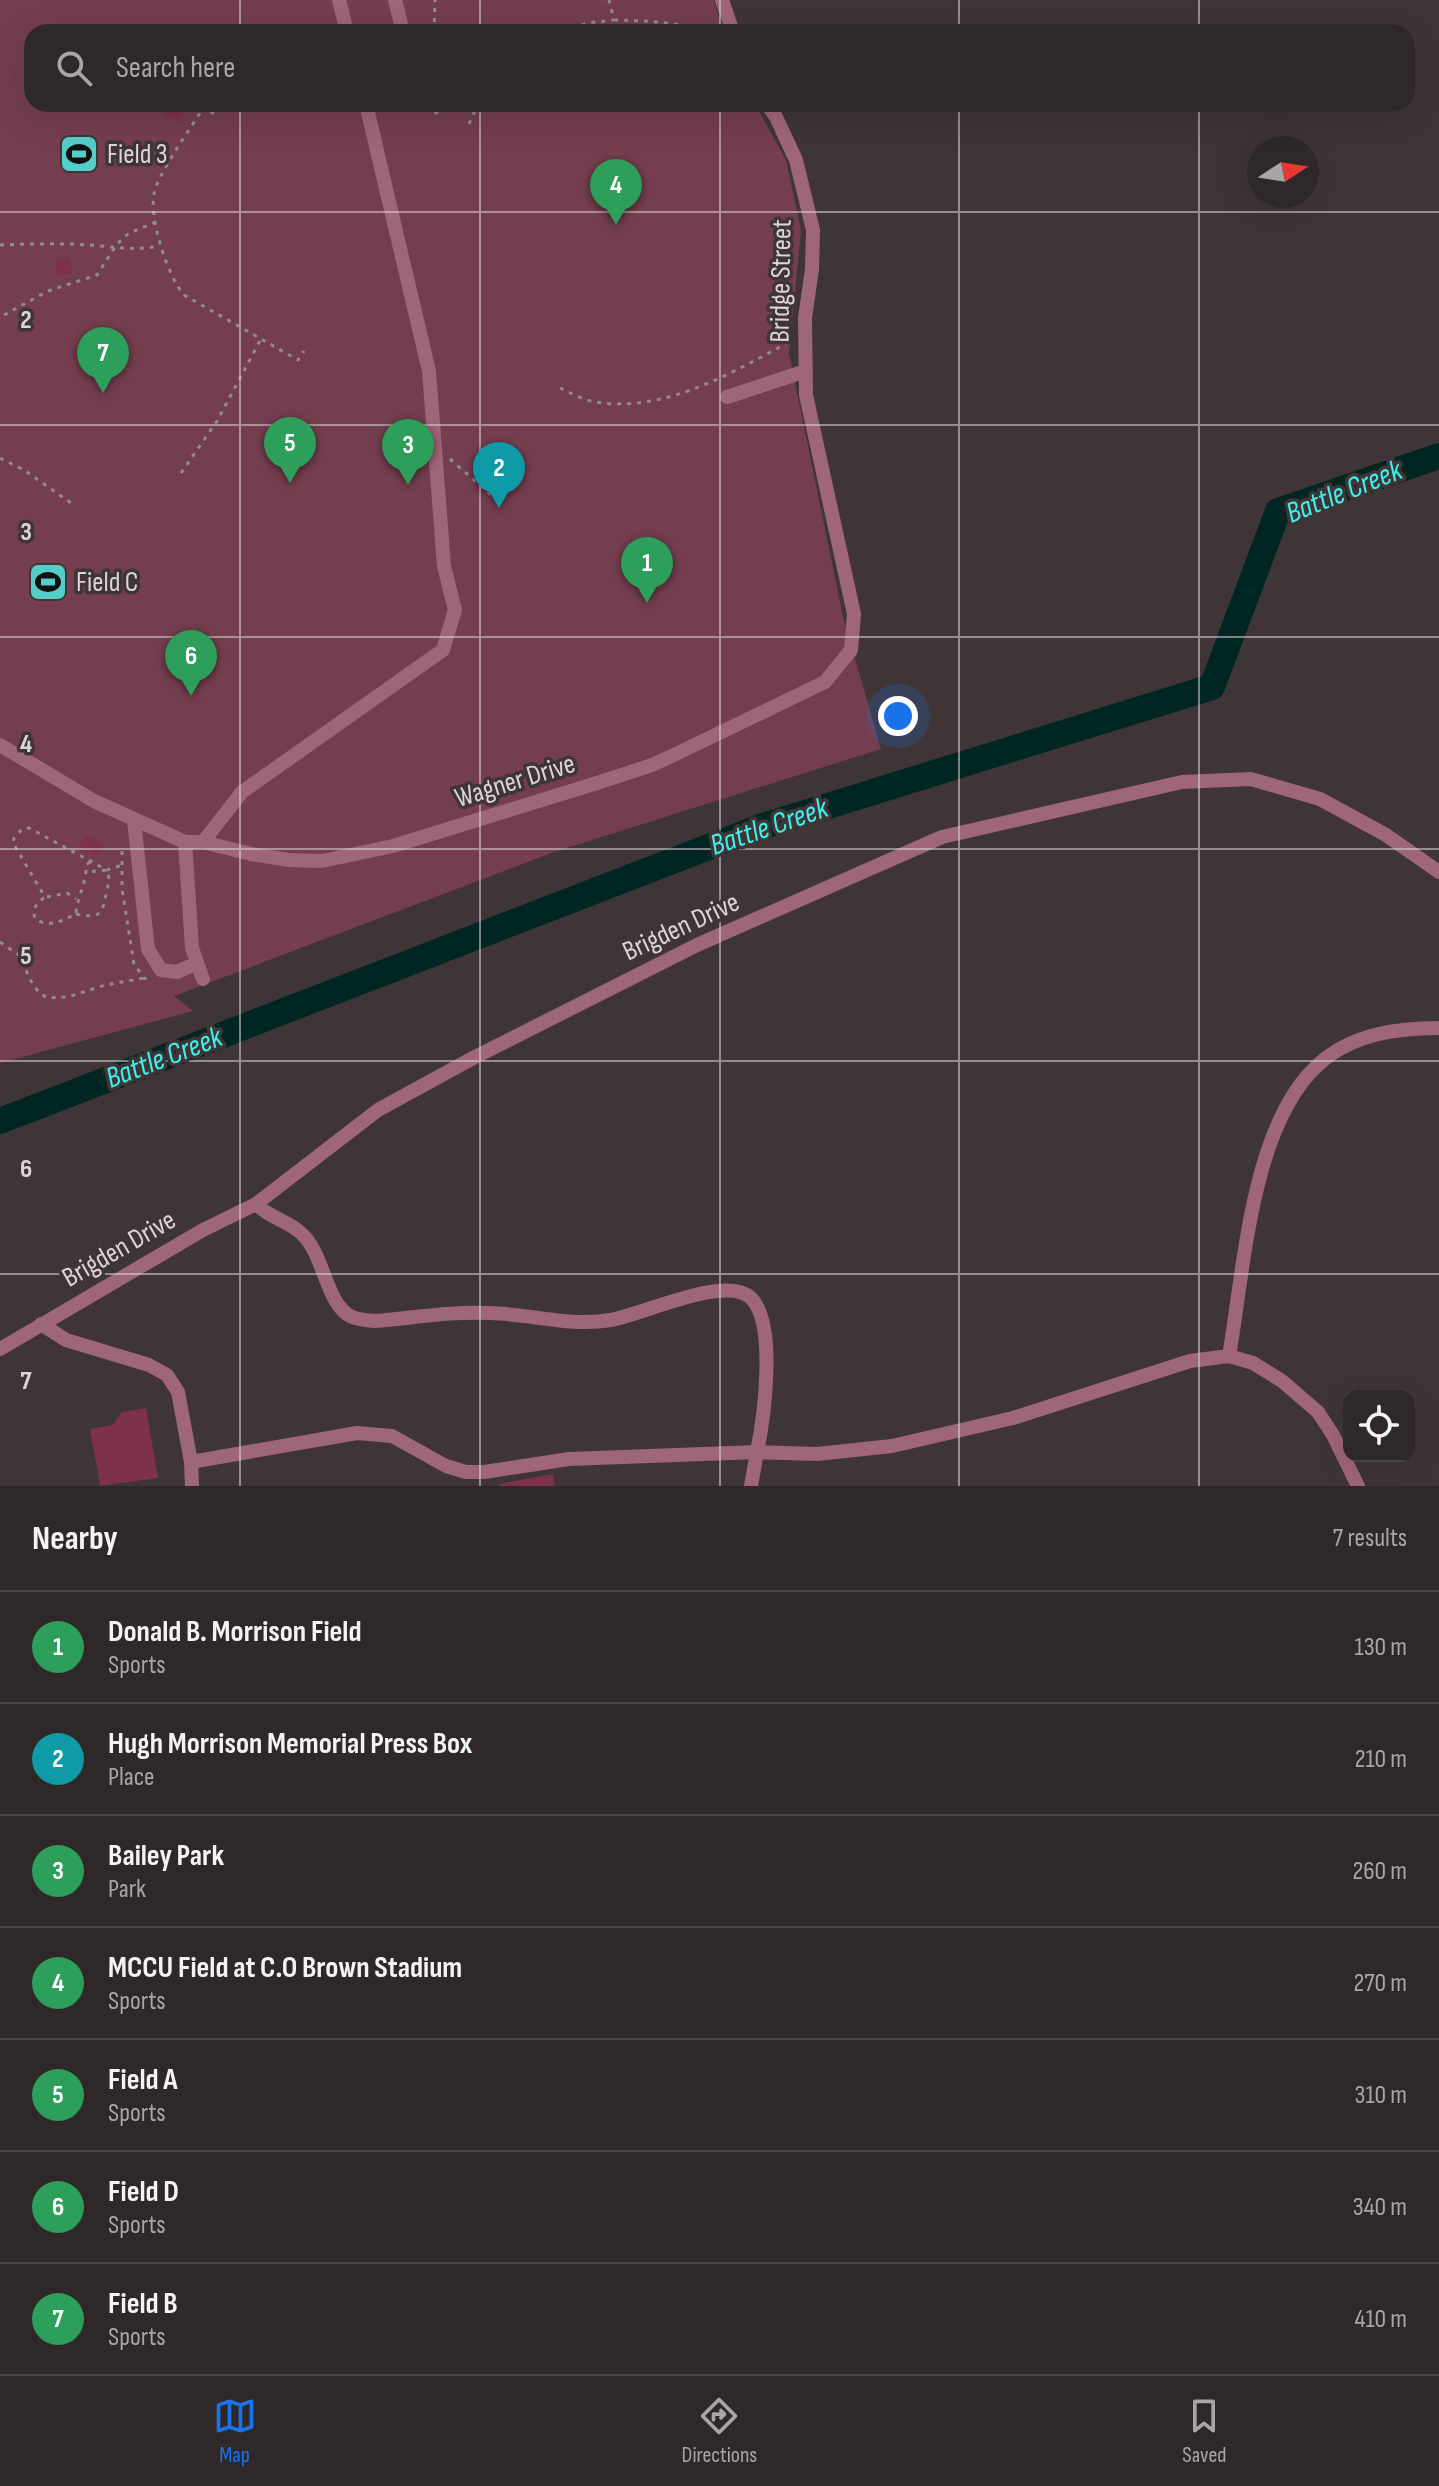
<!DOCTYPE html>
<html lang="en">
<head>
<meta charset="utf-8">
<style>
  body { margin:0; font-family:"Sofia Sans Condensed",sans-serif; background:#373031; color:#f1f3f6 }
  .controls { position:absolute; right:24px; bottom:24px; display:grid; overflow:hidden; border-radius:16px; box-shadow:0 8px 32px #0002 }
  .controls button { width:72px; height:72px; display:grid; place-items:center; padding:0; border:0; border-bottom:2px solid #4a4446; background:#2f2829; color:#f1f3f6; font:40px sans-serif }
  .compass { position:absolute; left:1247px; top:136px; width:72px; height:72px; border-radius:50%; background:#2f2829; box-shadow:0 8px 32px #0002; rotate:78deg }
  .you { position:absolute; left:898px; top:716px; width:28px; height:28px; margin:-20px; border:6px solid #fff; border-radius:50%; background:#1a73e8; box-shadow:0 0 0 12px #1a73e833 }
  .badge { display:grid; place-items:center; width:52px; height:52px; border-radius:50%; background:#1a73e8; color:#fff; font-size:26px; font-weight:700 }
  .pin { position:absolute; translate:-50% -66px; filter:drop-shadow(0 2px 4px #0008) }
  .pin::after { content:''; position:absolute; top:42px; width:28px; height:24px; background:inherit; clip-path:polygon(0 0,100% 0,50% 100%) }
  .list { margin:0; padding:0; list-style:none }
  h2 { display:flex; justify-content:space-between; align-items:center; height:104px; margin:0; padding:0 32px; font-size:34px }
  h2 small { font-size:26px; font-weight:400; color:#a7a6a8 }
  .list li { display:grid; grid-template-columns:52px 1fr auto; gap:24px; align-items:center; box-sizing:border-box; height:112px; padding:0 32px; border-top:2px solid #4a4446 }
  .list b { display:block; font-size:30px; white-space:nowrap }
  .list p { margin:0; font-size:26px; white-space:nowrap; color:#a7a6a8 }
  .list em { font-size:26px; font-style:normal; color:#a7a6a8 }
  .icon { flex:none; width:44px; height:44px; fill:none; stroke:currentColor; stroke-width:2; stroke-linecap:round; stroke-linejoin:round }
  .map { position:relative; flex:none; width:1439px; height:1486px; overflow:hidden }
  .search { position:absolute; background:#2f2829; box-shadow:0 8px 32px #0002; left:24px; right:24px; top:24px; height:88px; display:flex; align-items:center; gap:20px; box-sizing:border-box; padding:0 28px; border-radius:24px; color:#a7a6a8; font-size:30px }
  .sheet { height:888px; background:#2f2829 }
  nav { display:flex; justify-content:space-around; align-items:center; box-sizing:border-box; height:112px; border-top:2px solid #4a4446; background:#2f2829; font-size:22px; color:#a7a6a8 }
  nav a { display:grid; justify-items:center; gap:4px }
  nav .on { color:#1a73e8 }
  .map>svg:first-child { display:block }
</style>
</head>
<body>
<div class="map">
<svg width="1439" height="1486" viewBox="0 0 1439 1486">
  <rect width="100%" height="100%" fill="#3f3537"/>
  <path fill="#743e4f" d="M0,0H714L723,32H32V104H755L786,160L801,230L789,353L843,617L881,749L554,852L174,996L193,1011L0,1063Z"/>
  <g fill="none" stroke-linecap="round" stroke-linejoin="round">
    <path stroke="#002624" stroke-width="26" d="M0,1121L760,827L1212,687L1278,511L1439,456"/>
  </g>
  <path fill="#7e314d" d="M169,104H200L195,112H185L179,122L163,113Z
    M69,257L72,273L58,276L55,261Z
    M85,835L103,844L96,856L79,846Z
    M146,1408L158,1478L100,1486L90,1429L113,1425L122,1412Z
    M553,1474L555,1486H499V1484Z"/>
  <g fill="none" stroke-linecap="round" stroke-linejoin="round">
    <path stroke="#938a8c" stroke-width="3" stroke-dasharray="4 6" stroke-linecap="butt" d="M614,20C646,21 675,21 705,32
      M434,32L435,0
      M563,32L587,23L614,20L609,0
      M214,114L204,107C192,126 157,175 154,194C149,219 168,277 184,295L298,360L304,351
      M435,114L445,104
      M469,124L478,104
      M0,245C30,244 60,243 90,245C114,247 135,251 159,246
      M4,315L48,291L97,275L117,244L129,233L156,222
      M560,388C571,393 583,400 595,402C666,413 731,373 791,341
      M0,458L24,470L71,503
      M450,459L492,496
      M181,473L217,421L261,339
      M122,851V889L134,964L144,978L152,982
      M90,862L86,865C87,882 77,897 76,914C61,921 50,928 35,919C32,908 36,904 45,897L13,843L14,838L22,829L29,828L107,870L122,865
      M47,897L67,893L76,899
      M76,914C103,919 102,913 107,890C109,882 110,878 107,870L86,872
      M0,942L19,955L31,981L39,993L48,998L68,997L105,985L144,978"/>
    <path stroke="#9f6677" stroke-width="14" d="M339,0L347,32
      M395,0L403,32
      M722,0L733,32
      M727,397L806,371
      M0,745L94,801L185,842H203L251,854L289,860L322,861L393,846L597,783L652,765L678,753L825,682L851,650L854,614L806,395L805,318L812,269L813,230L796,160L776,117L767,104
      M134,821L148,949L161,970L177,972L197,963
      M185,842L192,948L203,979
      M203,842L242,792L443,650L455,610L444,566L429,371L366,104
      M41,1324L66,1340L149,1365L167,1375L178,1392L191,1462
      M0,1349L203,1230L256,1204L378,1110L473,1058L697,945L942,837L1182,782L1251,779L1320,799L1386,835L1439,872
      M1229,1356C1244,1271 1251,1124 1319,1064C1352,1034 1397,1028 1439,1028
      M192,1486L191,1462L357,1433L392,1436L446,1466L466,1472H484L569,1459L757,1452C764,1418 777,1324 751,1298C727,1274 644,1314 611,1320C569,1327 532,1314 490,1313C452,1311 413,1318 375,1321C367,1320 357,1320 350,1316C326,1303 324,1255 303,1235C290,1221 269,1218 256,1204
      M751,1486L757,1452L817,1454L892,1446L1013,1418L1190,1361L1229,1356L1253,1363L1282,1381L1318,1412L1333,1435L1358,1486"/>
  </g>
  <path fill="none" stroke="#dcd5d7" stroke-width="2" stroke-opacity="0.55" d="M240,0V32M480,0V32M720,0V32M959,0V32M1199,0V32M240,104V1486M480,104V1486M720,104V1486M959,104V1486M1199,104V1486M0,212H1439M0,425H1439M0,637H1439M0,849H1439M0,1061H1439M0,1274H1439"/>
  <defs>
    <g id="stadium-square" transform="scale(2)"><rect x="-9" y="-9" width="18" height="18" rx="4" fill="#54cdc6" stroke="#3f3537"/><path d="M0-5a6.5 5 0 1 0 0 10a6.5 5 0 1 0 0-10ZM-3.5-1.8h7v3.6h-7Z" fill="#111"/></g>
  </defs>
  <g fill-rule="evenodd">
    <use href="#stadium-square" x="79" y="154"/>
    <use href="#stadium-square" x="48" y="582"/>
  </g>
  <g text-anchor="middle" dominant-baseline="central" stroke-width="7" stroke-linejoin="round" paint-order="stroke">
    <g font-size="28" fill="#dcd5d7" stroke="#3f3537" text-anchor="start">
      <text x="107" y="154">Field 3</text>
      <text x="76" y="582">Field C</text>
    </g>
    <g font-size="28" fill="#dcd5d7" stroke="#3f3537">
      <text transform="translate(781 281) rotate(-89)">Bridge Street</text>
      <text transform="translate(515 781) rotate(-17)">Wagner Drive</text>
      <text transform="translate(681 927) rotate(-25)">Brigden Drive</text>
      <text transform="translate(119 1249) rotate(-30)">Brigden Drive</text>
    </g>
    <g font-size="30" font-style="italic" fill="#3af4eb" stroke="#3f3537">
      <text transform="translate(1344 492) rotate(-22)">Battle Creek</text>
      <text transform="translate(769 827) rotate(-19)">Battle Creek</text>
      <text transform="translate(164 1058) rotate(-21)">Battle Creek</text>
    </g>
  </g>
  <g font-size="26" text-anchor="middle" font-weight="bold" fill="#dcd5d7" stroke="#3f3537" stroke-width="7" stroke-linejoin="round" paint-order="stroke">
    <text x="26" y="328">2</text>
    <text x="26" y="540">3</text>
    <text x="26" y="752">4</text>
    <text x="26" y="964">5</text>
    <text x="26" y="1177">6</text>
    <text x="26" y="1389">7</text>
  </g>
</svg>
<div class="controls">
<button><svg class="icon" aria-label="locate" viewBox="0 0 24 24"><circle cx="12" cy="12" r="6"/><path d="M12 2v4M12 18v4M2 12h4M18 12h4"/></svg></button>
</div>
<svg class="compass" viewBox="-18 -18 36 36"><path d="M0-13l5 13h-10z" fill="#e53935"/><path d="M0 13l5-13h-10z" fill="#a7a6a8"/></svg>
<div class="you"></div>
<div class="pin badge" style="left:647px;top:603px;background:#2e9e5b">1</div>
<div class="pin badge" style="left:499px;top:508px;background:#0f9aa8">2</div>
<div class="pin badge" style="left:408px;top:485px;background:#2e9e5b">3</div>
<div class="pin badge" style="left:616px;top:225px;background:#2e9e5b">4</div>
<div class="pin badge" style="left:290px;top:483px;background:#2e9e5b">5</div>
<div class="pin badge" style="left:191px;top:696px;background:#2e9e5b">6</div>
<div class="pin badge" style="left:103px;top:393px;background:#2e9e5b">7</div>
<div class="search"><svg class="icon" aria-label="search" viewBox="0 0 24 24"><circle cx="10" cy="10" r="6"/><path d="M15 15l6 6"/></svg>Search here</div>
</div>
<section class="sheet">
<h2>Nearby<small>7 results</small></h2>
<ul class="list">
<li><span class="badge" style="background:#2e9e5b">1</span><div><b>Donald B. Morrison Field</b><p>Sports</p></div><em>130 m</em></li>
<li><span class="badge" style="background:#0f9aa8">2</span><div><b>Hugh Morrison Memorial Press Box</b><p>Place</p></div><em>210 m</em></li>
<li><span class="badge" style="background:#2e9e5b">3</span><div><b>Bailey Park</b><p>Park</p></div><em>260 m</em></li>
<li><span class="badge" style="background:#2e9e5b">4</span><div><b>MCCU Field at C.O Brown Stadium</b><p>Sports</p></div><em>270 m</em></li>
<li><span class="badge" style="background:#2e9e5b">5</span><div><b>Field A</b><p>Sports</p></div><em>310 m</em></li>
<li><span class="badge" style="background:#2e9e5b">6</span><div><b>Field D</b><p>Sports</p></div><em>340 m</em></li>
<li><span class="badge" style="background:#2e9e5b">7</span><div><b>Field B</b><p>Sports</p></div><em>410 m</em></li>
</ul>
</section>
<nav>
<a class="on"><svg class="icon" aria-label="map" viewBox="0 0 24 24"><path d="M3 6l6-2 6 2 6-2v14l-6 2-6-2-6 2zM9 4v14M15 6v14"/></svg>Map</a>
<a><svg class="icon" aria-label="directions" viewBox="0 0 24 24"><path d="M12 3l9 9-9 9-9-9zM9 14v-3h6M13 9l2 2-2 2"/></svg>Directions</a>
<a><svg class="icon" aria-label="saved" viewBox="0 0 24 24"><path d="M7 4h10v16l-5-4-5 4z"/></svg>Saved</a>
</nav>
</body>
</html>
